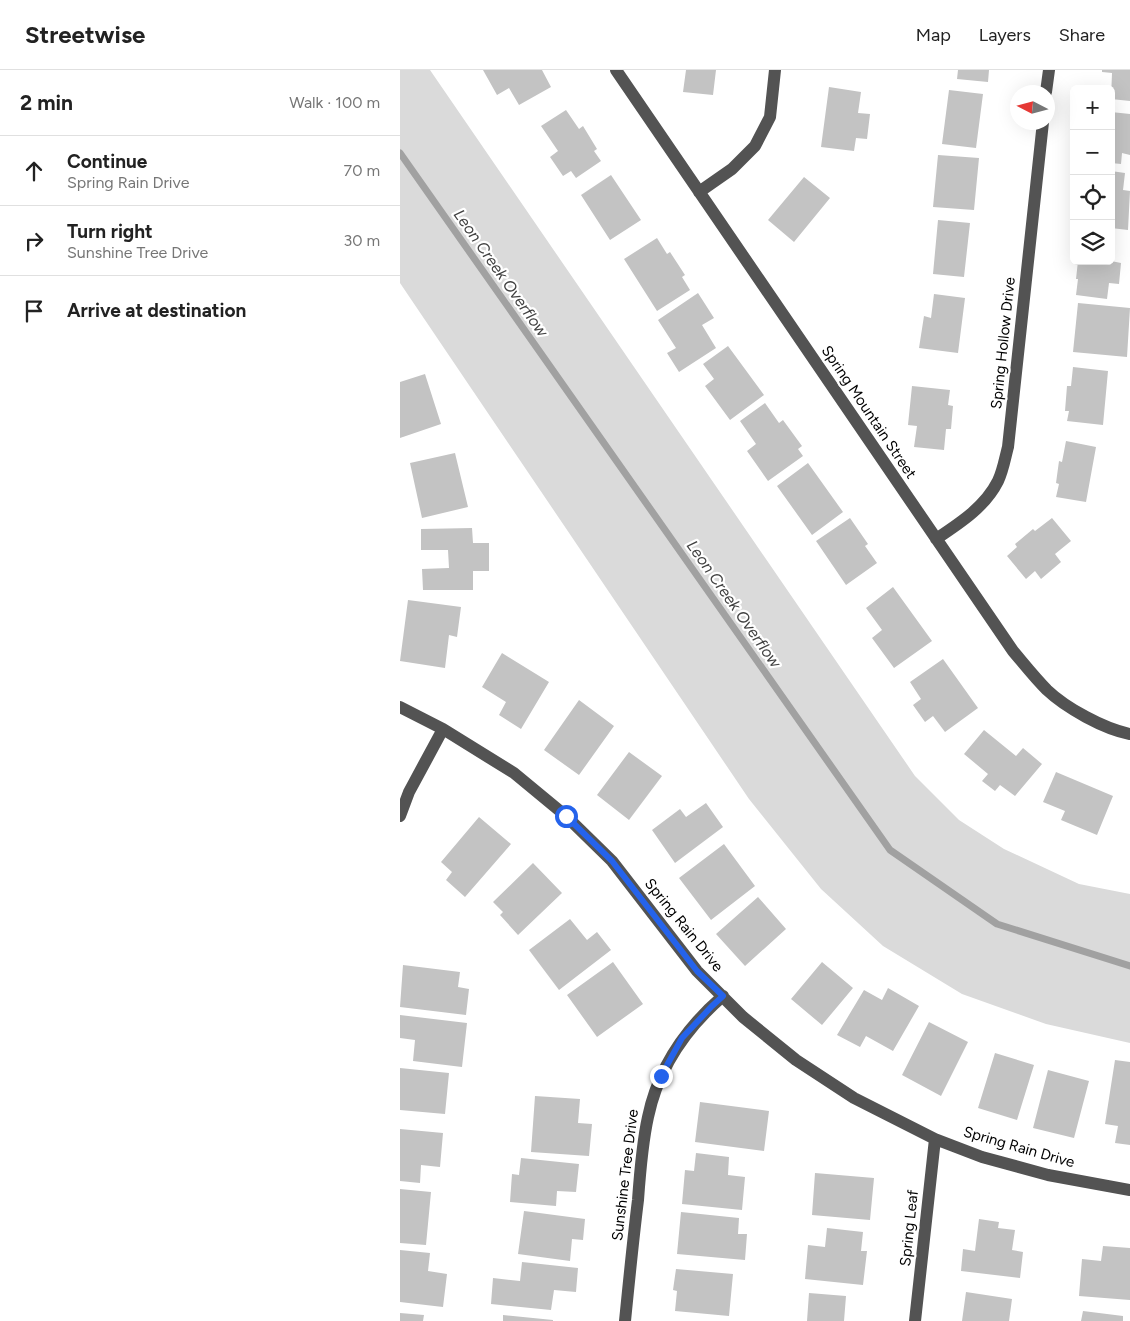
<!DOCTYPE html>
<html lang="en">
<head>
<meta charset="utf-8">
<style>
  body { margin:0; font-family:Figtree,sans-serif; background:#f6f6f6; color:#222 }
  .controls { position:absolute; right:15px; top:15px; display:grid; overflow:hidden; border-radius:8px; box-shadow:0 5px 20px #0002 }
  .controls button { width:45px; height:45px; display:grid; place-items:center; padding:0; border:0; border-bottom:1px solid #e0e0e0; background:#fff; color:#222; font:25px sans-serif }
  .compass { position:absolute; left:610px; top:15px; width:45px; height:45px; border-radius:50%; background:#fff; box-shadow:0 5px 20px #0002; rotate:276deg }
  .stop { position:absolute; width:15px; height:15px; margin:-11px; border:4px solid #2563eb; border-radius:50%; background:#fff }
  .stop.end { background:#2563eb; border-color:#fff; box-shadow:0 1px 5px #0008 }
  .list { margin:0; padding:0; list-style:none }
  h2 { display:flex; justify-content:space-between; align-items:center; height:65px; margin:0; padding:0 20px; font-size:21px }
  h2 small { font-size:16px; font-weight:400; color:#767676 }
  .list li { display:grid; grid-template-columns:32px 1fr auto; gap:15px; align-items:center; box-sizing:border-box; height:70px; padding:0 20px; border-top:1px solid #e0e0e0 }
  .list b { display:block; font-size:19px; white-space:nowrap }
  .list p { margin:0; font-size:16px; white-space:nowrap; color:#767676 }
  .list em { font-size:16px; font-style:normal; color:#767676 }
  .icon { flex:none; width:28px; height:28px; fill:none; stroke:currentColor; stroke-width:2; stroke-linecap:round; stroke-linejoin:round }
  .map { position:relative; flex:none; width:730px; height:1251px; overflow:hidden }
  header { display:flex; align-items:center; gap:30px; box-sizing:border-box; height:70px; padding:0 25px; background:#fff; border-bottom:1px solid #e0e0e0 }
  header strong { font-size:24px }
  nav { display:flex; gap:28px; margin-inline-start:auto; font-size:18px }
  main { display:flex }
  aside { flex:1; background:#fff }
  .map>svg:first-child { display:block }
</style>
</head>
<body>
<header>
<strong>Streetwise</strong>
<nav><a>Map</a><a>Layers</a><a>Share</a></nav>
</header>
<main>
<aside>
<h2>2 min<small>Walk · 100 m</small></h2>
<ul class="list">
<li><svg class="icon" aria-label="ahead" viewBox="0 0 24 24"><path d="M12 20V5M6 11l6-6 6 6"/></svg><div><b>Continue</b><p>Spring Rain Drive</p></div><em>70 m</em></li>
<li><svg class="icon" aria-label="right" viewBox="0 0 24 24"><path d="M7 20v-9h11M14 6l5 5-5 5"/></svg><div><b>Turn right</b><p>Sunshine Tree Drive</p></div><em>30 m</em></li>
<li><svg class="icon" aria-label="arrive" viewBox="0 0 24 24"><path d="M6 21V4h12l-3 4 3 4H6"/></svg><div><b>Arrive at destination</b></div></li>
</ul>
</aside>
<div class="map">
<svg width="730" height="1251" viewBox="0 0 730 1251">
  <rect width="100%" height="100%" fill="#fff"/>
  <path fill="#dadada" d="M0,0H30L515,706L559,750L604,779L679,814L730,824V973L646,954L562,924L483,876L421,819L349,729L0,213Z"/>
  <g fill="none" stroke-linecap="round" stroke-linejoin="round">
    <path stroke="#a1a1a1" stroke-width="7" d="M0,83L490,780L597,854L730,896"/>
  </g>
  <path fill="#c3c3c3" d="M83,0H142L151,17L119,35L109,18L97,25Z
    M286,0H316L313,25L283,22Z
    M558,0H589L588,12L557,9Z
    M702,0H730V31L711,29L712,3L702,2Z
    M429,17L461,22L458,43L470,44L467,69L456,68L454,81L421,77Z
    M549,20L583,24L576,78L542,74Z
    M166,40L179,59L183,56L197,79L194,81L201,91L176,108L171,101L163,106L150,87L158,81L141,56Z
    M711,42L730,44V85L722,83L721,94L711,93Z
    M538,85L579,88L574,140L533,137Z
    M711,101L725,103L723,120L730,121L728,160L711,158Z
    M211,105L241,150L210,170L181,125Z
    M404,107L430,128L394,172L368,150Z
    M538,150L570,153L564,207L533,204Z
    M257,168L267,184L270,182L285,205L282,207L290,220L257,241L224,189Z
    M678,191H711L721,193L719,214L709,213L707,229L676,225L678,209H676Z
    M298,223L314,248L302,255L316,278L279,302L267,283L276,278L258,250Z
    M534,224L565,228L558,283L519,278L524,246L531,248Z
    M678,233L730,238L727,287L673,282Z
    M328,276L364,325L330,350L305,316L314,309L303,294Z
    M673,297L708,301L703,355L667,351L669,341H665L667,316H671Z
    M25,304L41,354L0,368V312Z
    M512,316L550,320L548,335L553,336L551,359H546L544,380L514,377L517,356L508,355Z
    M365,333L379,353L383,350L402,376L398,379L403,386L368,411L347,381L356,374L340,351Z
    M666,371L696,377L686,432L656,427L659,414L656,413L659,391L662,392Z
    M55,383L68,437L22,448L10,393Z
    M408,393L443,442L412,465L377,416Z
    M450,448L468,474L465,476L477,493L446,515L416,471Z
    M652,448L671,471L655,484L661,492L641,509L635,501L626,509L607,486L617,477L615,474L633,459L635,461Z
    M72,458L73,473H89V501H73V520H23L22,499L49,498L48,480H21V459Z
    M493,517L532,571L494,598L472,568L482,560L466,538Z
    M8,530L61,537L57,567L49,565L45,598L0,591Z
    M102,583L149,612L121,659L99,645L106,632L82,617Z
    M543,589L578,638L545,662L533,646L525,652L513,635L521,629L510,612Z
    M179,630L214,656L179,705L144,680Z
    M584,660L616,686L623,678L642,694L615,726L600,715L595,721L582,711L588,704L564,684Z
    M229,682L262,706L229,750L197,725Z
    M656,702L713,726L697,765L661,750L665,741L643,732Z
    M306,733L323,757L275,793L252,760L280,739L286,747Z
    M79,747L111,774L65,827L46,810L52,802L41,792Z
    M324,774L355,816L311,850L279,808Z
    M133,793L162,823L118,865L100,845L103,842L93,832Z
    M358,827L386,859L345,896L316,864Z
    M170,849L187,870L197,862L211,880L159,920L129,880Z
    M213,892L243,934L197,967L167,925Z
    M422,892L453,918L422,955L391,929Z
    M3,895L60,902L58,917L69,919L66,945L0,937Z
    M488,918L519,936L493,981L466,966L460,977L437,965L464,920L482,930Z
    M0,945L67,953L62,997L13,991L15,970L0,968Z
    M529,952L568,972L541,1026L502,1005Z
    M595,983L634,995L617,1050L578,1038Z
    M715,990L730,992V1075L715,1073L718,1056L705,1054Z
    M0,998L49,1003L45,1044L0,1040Z
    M648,1000L689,1011L674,1068L633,1058Z
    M135,1026L180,1029L178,1053L192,1054L189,1086L131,1082Z
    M300,1032L369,1041L364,1081L295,1072Z
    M0,1059L43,1063L40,1097L21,1095L20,1113L0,1111Z
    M296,1083L329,1087L328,1105L345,1107L342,1140L282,1134L285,1100L294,1101Z
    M121,1088L179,1094L176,1122L157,1121L156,1136L110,1132L112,1104L119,1105Z
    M415,1103L474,1108L470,1150L412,1145Z
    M0,1119L31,1122L26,1175L0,1173Z
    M124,1141L185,1149L183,1170L172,1169L170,1191L118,1184Z
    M281,1142L339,1148L338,1164H347L345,1190L277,1184Z
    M579,1149L599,1152L598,1158L615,1160L612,1180L623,1182L620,1208L561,1201L563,1179L575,1181Z
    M427,1158L463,1162L461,1181H467L463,1215L405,1209L408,1175L425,1177Z
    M703,1176L730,1178V1230L679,1226L682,1189L701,1191Z
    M0,1180L30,1183L28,1201L47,1204L43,1237L0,1232Z
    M122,1192L178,1198L176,1222L154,1220L151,1240L91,1234L93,1208L120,1211Z
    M276,1199L333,1204L329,1246L275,1241L277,1221L273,1220Z
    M566,1222L612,1229L609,1251H562Z
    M409,1223L446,1226L444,1251H407Z
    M683,1241L723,1246V1251H681Z
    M0,1243L24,1245L23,1251H0Z
    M103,1245L153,1250V1251H103Z"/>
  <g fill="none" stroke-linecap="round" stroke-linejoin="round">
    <path stroke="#535353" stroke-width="12" d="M216,0L613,581C624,594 635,608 647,620C666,638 704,659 730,664
      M646,22L649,0
      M299,122L332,99L355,76L370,47L375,0
      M536,469C560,453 585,437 598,411C603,401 605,388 608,377L643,52
      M0,637L43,659L114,703L166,746L212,791L297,901L343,947L396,990L454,1028L535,1069L582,1087L648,1105L730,1120
      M0,746L9,722L43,659
      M225,1251C229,1211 233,1170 238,1130C240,1102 242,1074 248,1047C258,999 286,958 323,926
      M515,1251L535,1069"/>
  </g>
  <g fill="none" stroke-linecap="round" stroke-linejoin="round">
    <path stroke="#2563eb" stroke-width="6" d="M166,746L212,791L297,901L323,926L312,936L282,968L261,1006"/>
  </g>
  <g text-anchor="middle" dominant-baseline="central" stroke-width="4.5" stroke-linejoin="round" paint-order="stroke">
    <g font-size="15" fill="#000" stroke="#fff">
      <text transform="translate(603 273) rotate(-84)">Spring Hollow Drive</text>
      <text transform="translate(469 342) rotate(56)">Spring Mountain Street</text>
      <text transform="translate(284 855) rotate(51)">Spring Rain Drive</text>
      <text transform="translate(619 1077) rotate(16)">Spring Rain Drive</text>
      <text transform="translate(225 1105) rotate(-83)">Sunshine Tree Drive</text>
      <text transform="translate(509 1158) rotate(-84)">Spring Leaf</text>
    </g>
    <g font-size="16" font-style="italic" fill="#424242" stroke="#fff">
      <text transform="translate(101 203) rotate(55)">Leon Creek Overflow</text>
      <text transform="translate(334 534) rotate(55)">Leon Creek Overflow</text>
    </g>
  </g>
</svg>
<div class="controls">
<button>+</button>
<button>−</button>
<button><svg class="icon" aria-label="locate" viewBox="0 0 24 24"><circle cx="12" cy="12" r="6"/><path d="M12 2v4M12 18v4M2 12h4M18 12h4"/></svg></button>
<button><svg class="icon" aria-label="layers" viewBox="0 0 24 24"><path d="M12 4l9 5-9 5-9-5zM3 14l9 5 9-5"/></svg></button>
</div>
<svg class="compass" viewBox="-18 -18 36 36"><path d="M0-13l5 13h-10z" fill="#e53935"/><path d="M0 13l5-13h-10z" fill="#767676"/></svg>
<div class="stop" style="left:166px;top:746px"></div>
<div class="stop end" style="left:261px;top:1006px"></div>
</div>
</main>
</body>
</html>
